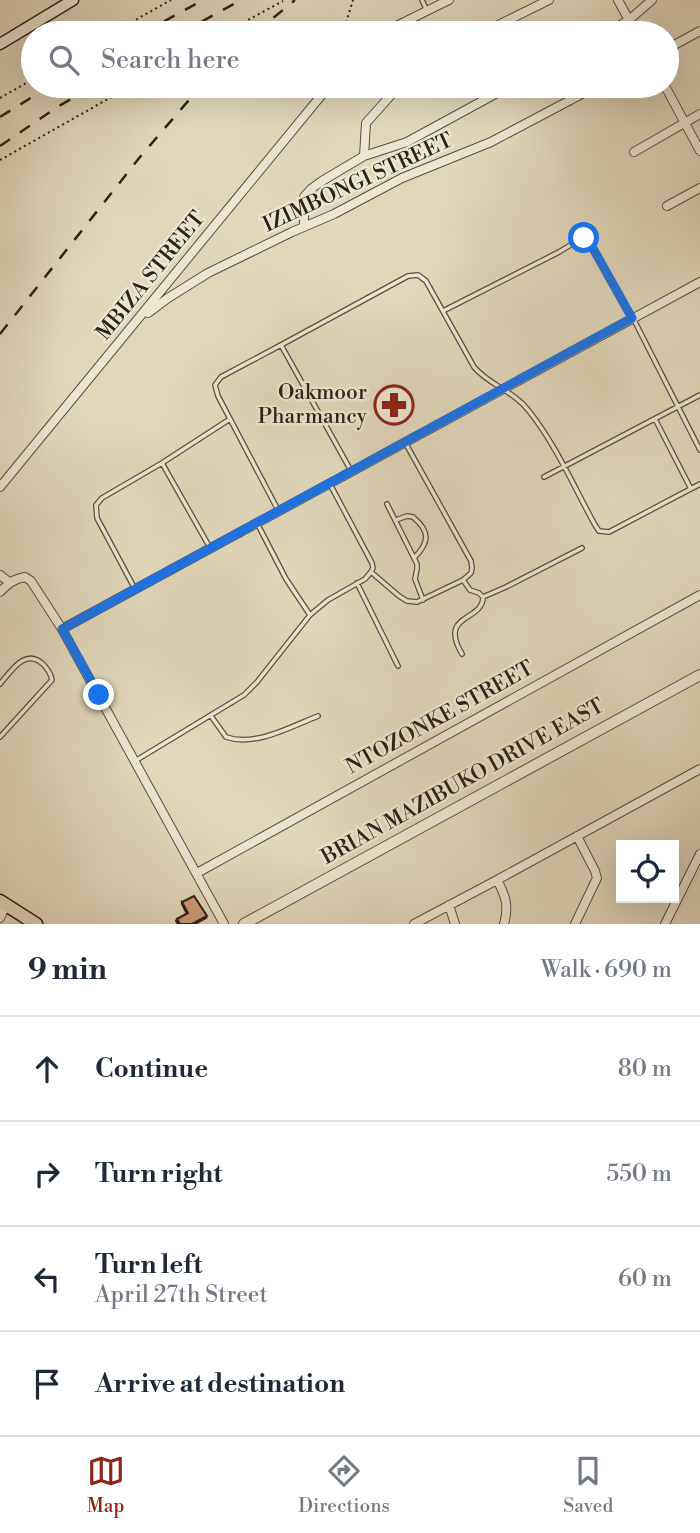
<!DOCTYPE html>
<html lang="en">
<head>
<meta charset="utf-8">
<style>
  body { margin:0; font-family:"Libre Bodoni",serif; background:#f2f2f3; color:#1f2937 }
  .controls { position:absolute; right:21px; bottom:21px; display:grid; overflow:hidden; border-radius:0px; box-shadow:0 7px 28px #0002 }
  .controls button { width:63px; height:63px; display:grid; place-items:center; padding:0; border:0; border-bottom:2px solid #e0e1e3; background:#fff; color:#1f2937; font:35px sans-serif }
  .stop { position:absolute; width:21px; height:21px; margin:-16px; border:5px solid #1a73e8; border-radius:50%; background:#fff }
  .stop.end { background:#1a73e8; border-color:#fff; box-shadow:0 2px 7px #0008 }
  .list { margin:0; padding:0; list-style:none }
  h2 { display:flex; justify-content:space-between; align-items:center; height:91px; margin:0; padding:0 28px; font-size:30px }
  h2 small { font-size:23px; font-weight:400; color:#747a83 }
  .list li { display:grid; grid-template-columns:46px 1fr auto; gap:21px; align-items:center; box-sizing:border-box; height:105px; padding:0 28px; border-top:2px solid #e0e1e3 }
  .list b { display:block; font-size:26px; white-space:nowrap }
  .list p { margin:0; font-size:23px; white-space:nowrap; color:#747a83 }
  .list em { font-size:23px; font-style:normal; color:#747a83 }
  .icon { flex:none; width:38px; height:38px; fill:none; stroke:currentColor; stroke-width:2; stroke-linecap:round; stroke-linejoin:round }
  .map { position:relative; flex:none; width:700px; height:924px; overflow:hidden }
  .search { position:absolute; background:#fff; box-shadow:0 7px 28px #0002; left:21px; right:21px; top:21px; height:77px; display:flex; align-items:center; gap:18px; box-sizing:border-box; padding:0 24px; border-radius:38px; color:#747a83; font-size:26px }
  .sheet { height:511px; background:#fff }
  nav { display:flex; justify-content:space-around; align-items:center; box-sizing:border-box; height:98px; border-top:2px solid #e0e1e3; background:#fff; font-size:19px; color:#747a83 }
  nav a { display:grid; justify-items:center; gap:4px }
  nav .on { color:#8f2418 }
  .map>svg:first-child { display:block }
</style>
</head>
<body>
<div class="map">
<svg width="700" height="924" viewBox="0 0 700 924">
  <rect width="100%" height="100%" fill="#e1d8bc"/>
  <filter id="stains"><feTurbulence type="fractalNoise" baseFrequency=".00286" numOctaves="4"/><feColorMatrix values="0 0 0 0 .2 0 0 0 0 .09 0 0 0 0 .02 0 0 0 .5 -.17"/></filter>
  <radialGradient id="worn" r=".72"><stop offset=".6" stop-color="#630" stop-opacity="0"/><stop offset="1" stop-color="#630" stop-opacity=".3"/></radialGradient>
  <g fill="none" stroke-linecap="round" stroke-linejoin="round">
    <g stroke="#5b4f41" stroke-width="6">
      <path id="service" d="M422,0L427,11
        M443,311L559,252L582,238L586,239L633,318L700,450
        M655,419L691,489
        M162,463L209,546
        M350,469L281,345L408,276L418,275L426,281L474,367C489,385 514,391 529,411C556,445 574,487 595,525L599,531L609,532L700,484
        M544,477L700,395
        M387,504L417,564V569L415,579L423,600
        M278,510L218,396L215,385L221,377L281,345
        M396,520L407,516L413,517C431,532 429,543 414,558
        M257,523L286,579L310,615
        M371,572L399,596L407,601L417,602L463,580L471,573L472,568L471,561L406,444
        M463,580L470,590L479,593L483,597L506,587L582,548
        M357,583L398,666
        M135,589L97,518L96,505L102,498L162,463L230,419
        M462,654C438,613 483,622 483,597
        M0,684C12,670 26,647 44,665C48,670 51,673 52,680L0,737
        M211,716L226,737C255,747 290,727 318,716
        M135,761L244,695L257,682L310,615L328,600L365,579L371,572L373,568L372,563L331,486"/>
    </g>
    <g stroke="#5b4f41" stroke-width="10">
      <path id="minor" d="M618,0L636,33
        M382,33L449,0
        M482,33L549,0
        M606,33L629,20L652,0
        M667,49L700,31
        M665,86L700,151
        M634,152L700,114
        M364,156L366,123L399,86
        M667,206L700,188
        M304,227V197L311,189L322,181L364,156L407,142L510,86
        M148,313L168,298L208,273L292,232L334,214L402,178L491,142L597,86
        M0,487L329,86
        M0,575L9,582
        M0,592C8,584 13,579 25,577L31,581L62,629L224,924
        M62,629L700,282
        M197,873L700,595
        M497,880C506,896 509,907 504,924
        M449,905L455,924
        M0,918L6,905
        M414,924L497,880L700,769
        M575,924L597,878L595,871L577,836
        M665,924L700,854"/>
    </g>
    <g stroke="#5b4f41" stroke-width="12">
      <path id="tertiary" d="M244,924L700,675"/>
    </g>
    <g stroke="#2e2118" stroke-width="13">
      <path id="secondary" d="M0,44L73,0"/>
    </g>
    <g stroke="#2e2118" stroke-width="15">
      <path id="primary" d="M0,901L36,924"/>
    </g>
    <path stroke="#2e2118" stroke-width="2" stroke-dasharray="2 3.5" stroke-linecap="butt" d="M112,33L171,0
      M224,33L283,1
      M343,33L353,0
      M0,98L33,79
      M0,160L131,86"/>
    <use href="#service" stroke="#ece6d3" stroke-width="3.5"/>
    <use href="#minor" stroke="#ece6d3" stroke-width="8"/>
    <use href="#tertiary" stroke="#ece6d3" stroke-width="10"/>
    <use href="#secondary" stroke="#ece6d3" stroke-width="10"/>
    <use href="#primary" stroke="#e1d8bc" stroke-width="12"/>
    <path stroke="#2e2118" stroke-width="2.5" stroke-dasharray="12 12" stroke-linecap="butt" d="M143,33L203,0
      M181,33L241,0
      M255,33L295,0
      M0,117L50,86
      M0,146L59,106L94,86
      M0,334L140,157L201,86"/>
  </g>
  <path fill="#b08665" stroke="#2e2118" stroke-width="2" d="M182,902L206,918L195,924H178L176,921L177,919L187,914L182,904Z"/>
  <path fill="#cd9c76" stroke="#2e2118" stroke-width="2" d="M194,896L207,916L192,924H180L177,919L188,913L182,902Z"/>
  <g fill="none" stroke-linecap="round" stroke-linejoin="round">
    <path stroke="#1a73e8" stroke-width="9" d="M99,695L62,629L632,318L590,243L584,238"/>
  </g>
  <defs>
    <g id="pharmacy-ring" transform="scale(2.0125)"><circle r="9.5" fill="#ece6d3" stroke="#8f2418" stroke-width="1.5"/><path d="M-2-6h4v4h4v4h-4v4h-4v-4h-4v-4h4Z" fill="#8f2418"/></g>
  </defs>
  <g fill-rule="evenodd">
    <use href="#pharmacy-ring" x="394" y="405"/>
  </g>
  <g text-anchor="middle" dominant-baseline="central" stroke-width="5" stroke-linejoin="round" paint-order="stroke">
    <g font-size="21" fill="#2e2118" stroke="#ece6d3">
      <text transform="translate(358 183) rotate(-25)">IZIMBONGI STREET</text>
      <text transform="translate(151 276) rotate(-51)">MBIZA STREET</text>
      <text transform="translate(440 718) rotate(-29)">NTOZONKE STREET</text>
      <text transform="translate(463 782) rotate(-29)">BRIAN MAZIBUKO DRIVE EAST</text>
    </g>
    <g font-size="21" fill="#2e2118" stroke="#ece6d3" text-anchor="end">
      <text x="367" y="393">Oakmoor<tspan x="367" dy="24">Pharmancy</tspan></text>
    </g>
  </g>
  <rect width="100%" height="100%" filter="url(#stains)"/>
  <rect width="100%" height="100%" fill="url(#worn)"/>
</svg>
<div class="controls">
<button><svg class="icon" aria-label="locate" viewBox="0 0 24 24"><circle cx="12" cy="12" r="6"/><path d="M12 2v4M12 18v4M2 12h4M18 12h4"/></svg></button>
</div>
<div class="stop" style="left:584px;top:238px"></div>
<div class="stop end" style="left:99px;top:695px"></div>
<div class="search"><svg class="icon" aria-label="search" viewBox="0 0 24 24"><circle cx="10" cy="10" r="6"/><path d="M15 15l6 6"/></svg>Search here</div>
</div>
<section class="sheet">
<h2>9 min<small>Walk · 690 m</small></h2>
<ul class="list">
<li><svg class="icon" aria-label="ahead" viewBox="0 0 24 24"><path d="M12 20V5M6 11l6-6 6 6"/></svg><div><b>Continue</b></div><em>80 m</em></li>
<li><svg class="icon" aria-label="right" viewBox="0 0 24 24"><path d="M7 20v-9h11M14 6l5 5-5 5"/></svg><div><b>Turn right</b></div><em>550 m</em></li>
<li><svg class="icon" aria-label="left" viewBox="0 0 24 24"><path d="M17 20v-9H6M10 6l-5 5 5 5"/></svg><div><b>Turn left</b><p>April 27th Street</p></div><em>60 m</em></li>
<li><svg class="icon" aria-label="arrive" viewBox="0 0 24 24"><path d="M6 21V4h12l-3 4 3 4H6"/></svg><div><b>Arrive at destination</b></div></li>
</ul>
</section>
<nav>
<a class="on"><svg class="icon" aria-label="map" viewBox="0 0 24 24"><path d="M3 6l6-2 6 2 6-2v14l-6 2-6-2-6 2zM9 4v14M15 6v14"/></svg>Map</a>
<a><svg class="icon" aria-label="directions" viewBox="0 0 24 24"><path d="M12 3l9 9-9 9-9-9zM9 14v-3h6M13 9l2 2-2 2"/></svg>Directions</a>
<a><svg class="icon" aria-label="saved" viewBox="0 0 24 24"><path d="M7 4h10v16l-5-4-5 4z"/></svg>Saved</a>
</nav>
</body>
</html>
